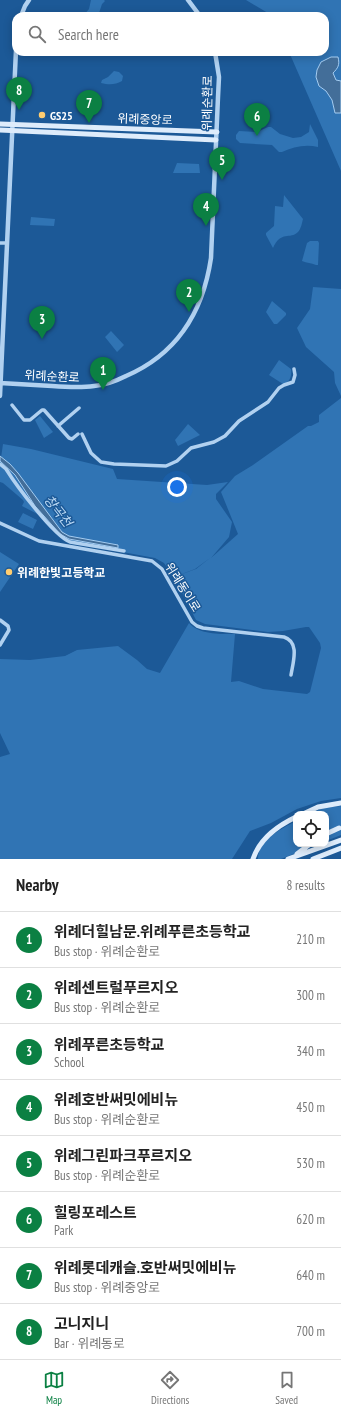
<!DOCTYPE html>
<html lang="en">
<head>
<meta charset="utf-8">
<style>
  body { margin:0; font-family:"PT Sans Narrow","Noto Sans KR",sans-serif; background:#f2f2f2; color:#222 }
  .controls { position:absolute; right:12px; bottom:12px; display:grid; overflow:hidden; border-radius:8px; box-shadow:0 2px 10px #0003 }
  .controls button { width:36px; height:36px; display:grid; place-items:center; padding:0; border:0; border-bottom:1px solid #e0e0e0; background:#fff; color:#222; font:20px sans-serif }
  .you { position:absolute; left:177px; top:487px; width:14px; height:14px; margin:-10px; border:3px solid #fff; border-radius:50%; background:#1a73e8; box-shadow:0 0 0 6px #1a73e833 }
  .badge { display:grid; place-items:center; width:26px; height:26px; border-radius:50%; background:#0b8043; color:#fff; font-size:13px; font-weight:700 }
  .pin { position:absolute; translate:-50% -33px; filter:drop-shadow(0 1px 2px #0008) }
  .pin::after { content:''; position:absolute; top:21px; width:14px; height:12px; background:inherit; clip-path:polygon(0 0,100% 0,50% 100%) }
  .list { margin:0; padding:0; list-style:none }
  h2 { display:flex; justify-content:space-between; align-items:center; height:52px; margin:0; padding:0 16px; font-size:17px }
  h2 small { font-size:13px; font-weight:400; color:#767676 }
  .list li { display:grid; grid-template-columns:26px 1fr auto; gap:12px; align-items:center; box-sizing:border-box; height:56px; padding:0 16px; border-top:1px solid #e0e0e0 }
  .list b { display:block; font-size:15px; white-space:nowrap }
  .list p { margin:0; font-size:13px; white-space:nowrap; color:#767676 }
  .list em { font-size:13px; font-style:normal; color:#767676 }
  .icon { flex:none; width:22px; height:22px; fill:none; stroke:currentColor; stroke-width:2; stroke-linecap:round; stroke-linejoin:round }
  .map { position:relative; flex:none; width:341px; height:859px; overflow:hidden }
  .search { position:absolute; background:#fff; box-shadow:0 2px 10px #0003; left:12px; right:12px; top:12px; height:44px; display:flex; align-items:center; gap:10px; box-sizing:border-box; padding:0 14px; border-radius:12px; color:#767676; font-size:15px }
  .sheet { height:500px; background:#fff }
  nav { display:flex; justify-content:space-around; align-items:center; box-sizing:border-box; height:56px; border-top:1px solid #e0e0e0; background:#fff; font-size:11px; color:#767676 }
  nav a { display:grid; justify-items:center; gap:2px }
  nav .on { color:#0b8043 }
  .map>svg:first-child { display:block }
</style>
</head>
<body>
<div class="map">
<svg width="341" height="859" viewBox="0 0 341 859">
  <rect width="100%" height="100%" fill="#1c5997"/>
  <path fill="#3074b4" d="M91,0H104L105,1L102,4L98,16L93,14L92,16H83L89,9Z
    M246,0H341V171L289,52H325V16H273Z
    M114,71L119,72L123,76L122,81C115,85 109,85 101,83L102,80L108,77Z
    M310,124L318,140V147C305,144 293,147 282,152H279L272,145L240,143L236,139V135L239,131L257,132L268,127H271L280,134L293,138L301,137L309,132Z
    M177,163L199,164L200,173H173Z
    M284,195L303,219C302,223 301,229 298,232C290,240 281,230 273,248L266,235V233L274,226L275,206L283,207Z
    M31,217L55,219L54,226L30,225Z
    M310,241H318L319,243L318,265H316C311,263 307,263 302,261L307,243Z
    M313,287L341,289V396L335,383L334,372L306,347L297,328L310,309Z
    M272,301L286,313V315L277,324H274L266,312Z
    M111,331L124,345L117,352L105,337Z
    M279,360L291,369C292,377 290,382 283,384L269,375Z
    M341,398V798L321,801L297,809L271,823L250,831L232,859H0V757L10,754L0,733V659L30,660L65,656L77,650L118,646L137,660L147,669L160,673L189,623C199,635 221,634 235,634L231,682L239,681L263,689L307,694L310,692L321,648L320,643L309,627H306L283,631L268,632L205,624L196,620L174,577L196,569L210,558L195,569L174,577L164,563L155,558L68,542C54,536 52,526 42,517C37,513 29,510 22,506L24,502L23,500L3,483L0,482V465L3,444L31,449L113,469L117,479L207,485L228,482L216,494V499L232,522L229,537L211,558L238,534L221,492L235,476L253,465L308,426H311L319,422V415Z
    M40,416L53,432L44,438L35,420Z
    M188,424L200,435L178,446L175,440Z
    M23,513L37,520L33,529L18,522Z
    M0,552L19,564L0,592Z
    M341,806V835L326,841V814H309L323,808Z
    M296,821V844H318L281,859H258C258,840 281,829 296,821Z"/>
  <path fill="#436e99" stroke="#a4ccf1" d="M331,57H338C340,65 338,68 333,73L336,80L341,81V113H335L332,100L326,91L319,86L316,77L317,70L321,62Z
    M0,456L10,464L18,473L62,532L69,536L118,545V548L69,539L60,534L35,506L15,475L0,461Z"/>
  <g fill="none" stroke-linecap="round" stroke-linejoin="round">
    <path stroke="#b1d1f0" stroke-width="3.5" d="M0,243H7
      M12,405L24,420H30L42,410H44L69,438L72,439L78,434
      M58,426L79,408
      M82,434L91,453L101,462L114,464L166,466L177,461L191,448L214,442L225,436L239,421L268,402L279,388L284,385L293,382L295,375L294,369
      M0,464L6,469C16,485 53,535 70,542L124,551
      M0,523L39,541L152,561L162,569L192,622L197,626L203,628L284,637C300,642 293,662 291,675
      M0,620L8,626L9,630L0,645"/>
    <path stroke="#b1d1f0" stroke-width="4.5" d="M188,0L200,16
      M21,16L25,6L29,0
      M0,383C17,384 35,385 52,386C66,387 80,388 94,386C106,385 116,381 126,376C177,354 203,312 211,258L218,97L219,77L215,52
      M0,396L16,50"/>
    <path stroke="#deecfb" stroke-width="5" d="M0,124L217,132
      M0,130L216,140
      M303,814L318,807L341,803
      M326,834L339,828
      M297,854L310,844
      M253,859C260,838 277,826 296,817
      M288,859L341,840
      M313,859L341,848"/>
  </g>
  <g fill="#ffcd70" stroke="#1c5997" stroke-width="1.5">
    <circle cx="42" cy="115" r="4"/>
    <circle cx="9" cy="572" r="4"/>
  </g>
  <g text-anchor="middle" dominant-baseline="central" stroke-width="3" stroke-linejoin="round" paint-order="stroke">
    <g font-size="12" fill="#fff" stroke="#1c5997">
      <text transform="translate(207 103) rotate(-89)">위례순환로</text>
      <text transform="translate(145 119) rotate(2)">위례중앙로</text>
      <text transform="translate(52 376) rotate(3)">위례순환로</text>
      <text transform="translate(183 587) rotate(58)">위례동이로</text>
    </g>
    <g font-size="12" font-weight="bold" fill="#fff" stroke="#1c5997" text-anchor="start">
      <text x="50" y="115">GS25</text>
      <text x="17" y="572">위례한빛고등학교</text>
    </g>
    <g font-size="13" font-style="italic" fill="#bddbf6" stroke="#1c5997">
      <text transform="translate(58 511) rotate(52)">창곡천</text>
    </g>
  </g>
</svg>
<div class="controls">
<button><svg class="icon" aria-label="locate" viewBox="0 0 24 24"><circle cx="12" cy="12" r="6"/><path d="M12 2v4M12 18v4M2 12h4M18 12h4"/></svg></button>
</div>
<div class="you"></div>
<div class="pin badge" style="left:103px;top:390px">1</div>
<div class="pin badge" style="left:189px;top:312px">2</div>
<div class="pin badge" style="left:42px;top:339px">3</div>
<div class="pin badge" style="left:206px;top:226px">4</div>
<div class="pin badge" style="left:222px;top:180px">5</div>
<div class="pin badge" style="left:257px;top:136px">6</div>
<div class="pin badge" style="left:89px;top:123px">7</div>
<div class="pin badge" style="left:19px;top:110px">8</div>
<div class="search"><svg class="icon" aria-label="search" viewBox="0 0 24 24"><circle cx="10" cy="10" r="6"/><path d="M15 15l6 6"/></svg>Search here</div>
</div>
<section class="sheet">
<h2>Nearby<small>8 results</small></h2>
<ul class="list">
<li><span class="badge">1</span><div><b>위례더힐남문.위례푸른초등학교</b><p>Bus stop · 위례순환로</p></div><em>210 m</em></li>
<li><span class="badge">2</span><div><b>위례센트럴푸르지오</b><p>Bus stop · 위례순환로</p></div><em>300 m</em></li>
<li><span class="badge">3</span><div><b>위례푸른초등학교</b><p>School</p></div><em>340 m</em></li>
<li><span class="badge">4</span><div><b>위례호반써밋에비뉴</b><p>Bus stop · 위례순환로</p></div><em>450 m</em></li>
<li><span class="badge">5</span><div><b>위례그린파크푸르지오</b><p>Bus stop · 위례순환로</p></div><em>530 m</em></li>
<li><span class="badge">6</span><div><b>힐링포레스트</b><p>Park</p></div><em>620 m</em></li>
<li><span class="badge">7</span><div><b>위례롯데캐슬.호반써밋에비뉴</b><p>Bus stop · 위례중앙로</p></div><em>640 m</em></li>
<li><span class="badge">8</span><div><b>고니지니</b><p>Bar · 위례동로</p></div><em>700 m</em></li>
</ul>
</section>
<nav>
<a class="on"><svg class="icon" aria-label="map" viewBox="0 0 24 24"><path d="M3 6l6-2 6 2 6-2v14l-6 2-6-2-6 2zM9 4v14M15 6v14"/></svg>Map</a>
<a><svg class="icon" aria-label="directions" viewBox="0 0 24 24"><path d="M12 3l9 9-9 9-9-9zM9 14v-3h6M13 9l2 2-2 2"/></svg>Directions</a>
<a><svg class="icon" aria-label="saved" viewBox="0 0 24 24"><path d="M7 4h10v16l-5-4-5 4z"/></svg>Saved</a>
</nav>
</body>
</html>
